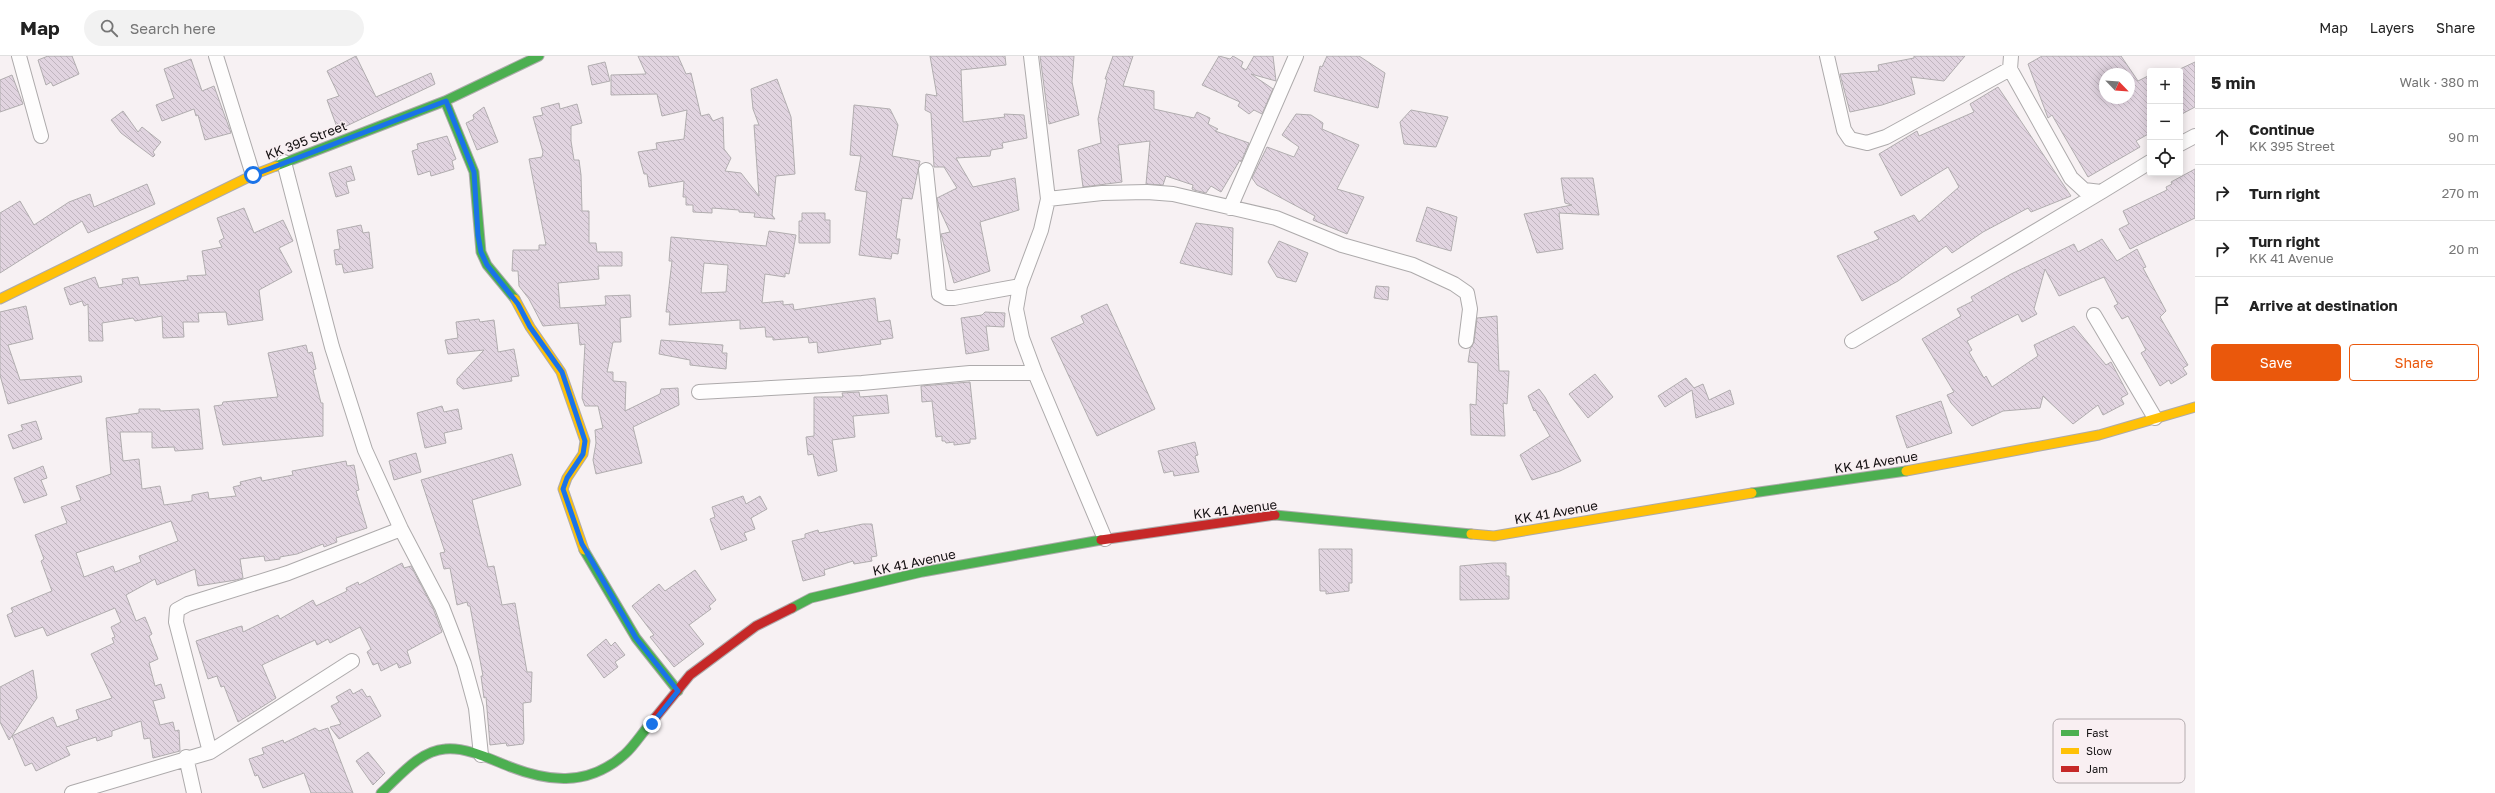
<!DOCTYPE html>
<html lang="en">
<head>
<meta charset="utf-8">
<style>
  body { margin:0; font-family:"Golos Text",sans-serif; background:#f2f2f2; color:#222 }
  .controls { position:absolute; right:12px; top:12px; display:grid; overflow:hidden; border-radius:4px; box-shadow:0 2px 10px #0003 }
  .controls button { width:36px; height:36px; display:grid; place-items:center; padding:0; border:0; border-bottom:1px solid #e0e0e0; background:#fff; color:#222; font:20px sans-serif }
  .compass { position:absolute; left:2099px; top:12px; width:36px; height:36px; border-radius:50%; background:#fff; box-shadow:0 2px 10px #0003; rotate:115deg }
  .stop { position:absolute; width:12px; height:12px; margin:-9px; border:3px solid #1a73e8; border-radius:50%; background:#fff }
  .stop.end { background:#1a73e8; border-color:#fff; box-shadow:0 1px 4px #0008 }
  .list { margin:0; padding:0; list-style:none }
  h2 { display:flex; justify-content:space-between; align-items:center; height:52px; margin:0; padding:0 16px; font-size:17px }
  h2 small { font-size:13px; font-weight:400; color:#767676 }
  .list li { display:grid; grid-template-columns:26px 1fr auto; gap:12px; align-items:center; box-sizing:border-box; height:56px; padding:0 16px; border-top:1px solid #e0e0e0 }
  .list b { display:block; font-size:15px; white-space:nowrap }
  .list p { margin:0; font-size:13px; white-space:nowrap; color:#767676 }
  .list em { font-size:13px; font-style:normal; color:#767676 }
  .actions { display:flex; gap:8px; padding:12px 16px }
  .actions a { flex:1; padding:9px 0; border:1px solid #ea580c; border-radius:4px; text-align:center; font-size:14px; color:#ea580c }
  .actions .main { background:#ea580c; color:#fff }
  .icon { flex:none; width:22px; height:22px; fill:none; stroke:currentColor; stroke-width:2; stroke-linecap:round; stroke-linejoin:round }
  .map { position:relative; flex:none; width:2195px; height:737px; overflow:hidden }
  header { display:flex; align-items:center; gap:24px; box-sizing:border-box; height:56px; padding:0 20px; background:#fff; border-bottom:1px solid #e0e0e0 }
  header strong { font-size:19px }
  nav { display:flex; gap:22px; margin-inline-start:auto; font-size:14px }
  .search { width:280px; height:36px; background:#f2f2f2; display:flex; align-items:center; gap:10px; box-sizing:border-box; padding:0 14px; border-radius:22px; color:#767676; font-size:15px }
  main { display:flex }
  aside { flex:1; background:#fff }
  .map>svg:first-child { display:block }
</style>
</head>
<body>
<header>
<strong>Map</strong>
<div class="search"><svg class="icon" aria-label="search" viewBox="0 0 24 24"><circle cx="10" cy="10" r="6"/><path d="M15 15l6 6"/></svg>Search here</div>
<nav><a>Map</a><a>Layers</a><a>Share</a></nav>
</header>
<main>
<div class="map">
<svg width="2195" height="737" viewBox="0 0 2195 737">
  <defs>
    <pattern id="building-back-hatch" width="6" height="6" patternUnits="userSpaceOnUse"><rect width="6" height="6" fill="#e1d4e0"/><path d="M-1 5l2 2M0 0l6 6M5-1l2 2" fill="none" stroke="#c0b5bf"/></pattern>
  </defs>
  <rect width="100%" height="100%" fill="#f7f1f3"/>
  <path fill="url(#building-back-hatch)" stroke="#b1adaf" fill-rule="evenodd" d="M48,0H72L79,18L53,30L51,26L46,29L38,4Z
    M356,0L376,41L431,17L435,28L338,74L327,44L339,40L327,15Z
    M638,0H678L686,18L691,17L701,60L709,58L713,65L723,61L724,93L731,102L725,115L741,117L759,140L754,69H759L753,53L751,33L777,23L791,61L795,118L776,120L772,159L775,163L754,161L755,157L739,156V154L712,152V157L693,156V149H686V141H683L684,125L649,131L647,118H644L638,96L657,93L656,87L684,83L687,54L662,60L657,38L611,39V19L646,18Z
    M930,0H1005L1006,9L961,14L963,66L1005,61L1004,58L1024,59L1027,82L1002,87L1003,92L991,94L990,100L956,102L973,131L1015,122L1019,154L980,166L990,215L954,227L941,178L950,176L939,152L937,142L957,132L944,111H934L931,57L925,54L926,38L937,40Z
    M1040,0H1074L1072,26L1079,59L1049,68Z
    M1113,0H1133L1123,30L1154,35V53L1194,62L1197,56L1210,62L1208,68L1218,73L1215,75L1249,87L1241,106L1240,104L1221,136L1211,130L1206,137L1194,134L1192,133L1193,129L1166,120L1163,129L1146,128L1150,85L1118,89L1122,126L1083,131L1078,94L1101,87L1098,63L1107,23H1105Z
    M1219,0L1230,3L1233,0L1243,6L1241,11L1246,14L1254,0H1273L1276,25L1251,18L1273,33L1262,58L1254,54L1249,58L1238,50L1240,46L1202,29Z
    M1327,0H1359L1385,17L1378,52L1314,35L1320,10L1322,11Z
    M1914,0H1965L1944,25L1911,21L1915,38L1882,49L1850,56L1840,18L1879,15L1878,9L1914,2Z
    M2042,0H2121L2138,25L2150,19V77L2136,85L2140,91L2088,121L2052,59L2048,62L2028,8ZM2105,18H2129V42H2105Z
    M191,3L202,35L214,30L231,77L205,84L198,59L196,60L194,53L162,65L156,49L174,42L164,13Z
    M605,6L610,25L592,29L588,10Z
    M2195,6V51L2180,59V13Z
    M12,19L23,48L0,56V24Z
    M1998,31L2071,140L2031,156L2028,152L1983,176L1952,197L1946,190L1898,225L1862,245L1837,200L1879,183L1874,176L1914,159L1919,166L1959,131L1948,111L1901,140L1879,98L1917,75L1919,80L1974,56L1970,48Z
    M559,47L560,53L577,48L582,67L571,70V85L574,104H579L581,119L582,155H589V187H596L597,196H622V210H598L599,223L558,227L560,252L606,249L605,240L630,239L631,261L620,262L621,286H613L607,316H613V325L626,326L625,355L660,338L661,333L678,332L679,349L633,371L642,407L596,418L593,404L596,387L595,374L603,372L598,350H585L582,342L585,288L580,289L578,267L543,270L529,243L519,230L518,215H512L513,194H539V189H546L529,103L542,101L543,96L533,61L543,59L541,52Z
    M854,49L890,53L898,69L892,100L920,105L912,143L902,142L896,183H900L898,198L892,197L891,203L859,199L867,136L855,134L861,100L850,99Z
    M484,51L498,86L477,94L466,67L474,63L473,59Z
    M1411,54L1448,61L1436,91L1404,88L1400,66Z
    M123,55L138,76L142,71L161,86L153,96L155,99L153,101L121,77L111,64Z
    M1296,58L1311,59L1323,67L1322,73L1359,89L1337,133L1364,141L1347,178L1313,164L1315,160L1257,129L1252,122L1267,91L1294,101L1299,91L1282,79Z
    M447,80L456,103L452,105L454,113L431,120L430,115L418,119L412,95L418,93L417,88Z
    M351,110L355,124L346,126L349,137L336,141L329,117Z
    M2195,113V162L2130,193L2119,173L2129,168L2123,155L2167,134L2166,131L2172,128L2171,126Z
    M1561,122H1593L1599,159L1559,157L1563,193L1537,197L1524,158L1572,149L1565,147Z
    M147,128L155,148L88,177L82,165L0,217V157L20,145L34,169L69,146L90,138L94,151Z
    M1427,151L1457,161L1451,195L1416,185Z
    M244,152L254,177L283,164L293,185L279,192L292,216L259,234L263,264L228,269L226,256L198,257L199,266H183L184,281L163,282L162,260L135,265L133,262L102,267L103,285H89L88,248L84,250L82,245L70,249L64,232L95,221L99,232L123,228L122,223L138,221L140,229L188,224L187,220L206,219L202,195L222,191L219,185L224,182L217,162Z
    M802,157H825V164H830V187H799V165H802Z
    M1196,167L1233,172L1232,219L1180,207Z
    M361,169L363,177L369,176L373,212L344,217L342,208L336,209L334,194L340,193L337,174Z
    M769,175L796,179L789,218L785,217V221L765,218L762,247L783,245V249L793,248L794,254L875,242L878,266L890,264L893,282L880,284L881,288L818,297L817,286L809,287L808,281L773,284V281H766L765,271L740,273V264L669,269L670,256H666L672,205H669L671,181L766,190ZM704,207L728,209L726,236L701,237Z
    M2102,183L2117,205L2137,193L2146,211L2143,212L2166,255L2160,261L2188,309L2183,312L2187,318L2171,328L2169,324L2160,330L2141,297L2146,294L2128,260L2122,263L2114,250L2118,248L2104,221L2059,240L2045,213L2034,253L2037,258L2022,266L2018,258L1967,285L1972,294L1969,296L1984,322L1986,320L1992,331L2038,300L2034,289L2074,270L2106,309L2111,306L2128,338L2121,342L2124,348L2103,359L2098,349L2073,368L2043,340L2040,352L2003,355L1972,370L1951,347L1947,339L1954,336L1922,283L1961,260L1957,253L1973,245L1971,241L2011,218L2074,188L2078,196Z
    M1279,185L1308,197L1296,226L1277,221L1268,206Z
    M1376,230L1389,231L1388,244L1374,242Z
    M1107,248L1155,353L1097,380L1051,282L1084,267L1081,260Z
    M26,250L33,283L8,289L20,324L81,320L82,326L8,348L0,319V256Z
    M985,256L1005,257L1004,271L986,270L989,294L966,298L961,262L982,259Z
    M1497,260L1499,315H1509L1507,348L1503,347L1505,380L1471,379L1470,348L1476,349L1478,307L1468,306L1470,293L1474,286L1477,262Z
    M479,263L480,266L494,264L498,296L514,293L519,320L511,321L512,325L463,333L457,328V323L484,294L448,298L445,284L458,282L456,266Z
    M661,284L723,289L722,297H727L726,313L690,309V304L659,298Z
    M306,289L308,297L312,296L316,313L313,314L321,347H323V380L223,389L214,350L222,349L223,346L278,341L268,297Z
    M1595,318L1613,341L1588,362L1569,338Z
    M1686,322L1694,332L1703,328L1709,344L1730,334L1734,348L1696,362L1692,334L1665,351L1658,340Z
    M970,326L976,383H970V387L954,389V386L946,387L945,385H942V380L936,381L932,345L922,346L921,330Z
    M1539,333L1545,341L1581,405L1560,415L1532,424L1520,399L1550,380L1535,354L1534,355L1528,340Z
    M859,336L860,341L887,339L889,357L853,360L855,381L832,384L837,415L818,420L813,398L808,399L806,381L814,380V341H843L842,337Z
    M1941,345L1952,377L1907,392L1896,360Z
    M442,350L444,356L458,353L462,373L444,377L446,387L425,392L417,357Z
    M139,353H160V355L199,353L203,393L175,395L174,391L152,392V376H120L123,405L139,403L142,433L160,430L164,449L192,445V439L208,436L209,443L236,440L233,431L241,429L240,426L261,421L262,425L293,419L292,415L346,405L347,410L354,409L359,434L356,435L367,472L336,482L337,486L324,491L323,488L297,498L280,501V503L265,505L264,500L240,503L243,522L236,524L198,530L195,513L157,529L155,523L126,539L136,565L145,561L152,578L149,580L158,603L149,607L155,630L161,628L165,642L153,645L160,669L173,666L175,675L179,674L180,695L153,702L150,682L144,683L141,665L112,675V680L97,685L96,681L66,691L70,699L36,715L32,707L25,710L12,680L9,684L0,666V631L33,614L37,642L12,680L53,661L57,671L79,663L76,654L112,642L91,598L114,587L112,582L115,581L111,571L121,566L115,552L47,580L43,571L15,581L7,559L13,556L11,552L52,535L41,505L44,503L35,479L67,467L61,451L81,444L76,430L111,418L106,362L139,357ZM171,465L178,485L139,500L141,506L115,516L113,510L84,521L76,497Z
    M36,365L42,383L13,393L8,379L23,374L21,369Z
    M1195,386L1198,399L1195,400L1199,416L1174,420L1173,415L1164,417L1158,395Z
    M416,397L421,416L394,424L389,405Z
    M512,398L521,429L472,444L488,511L494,510L502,549L515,547L527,616H532L531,646L523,647L524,684L523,688L507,690L506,687L490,689L486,641L484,642L481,620H483L470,550H468L467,546L457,549L450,512L444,513L440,497L445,496L421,424Z
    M43,410L47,422L41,424L47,439L24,447L14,422Z
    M743,440L746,448L760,440L767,453L751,462L755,473L744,477L747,484L721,494L710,463L715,461L712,451Z
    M863,468H872L877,500L871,501L872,505L854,508L853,505L824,514L825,519L803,525L792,485L805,482V478L818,474L819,477Z
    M1319,493H1352V527H1349V535L1326,538V535H1320Z
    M402,507L404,512L411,510L433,552L442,576L407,595L411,607L399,612L397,607L381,615L378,607L373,609L367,596L371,593L360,571L330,587L328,583L317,589L315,584L262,609L276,642L238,666L224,630L221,631L217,620L208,623L196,585L238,571L242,570L243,576L278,559L280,563L313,544L316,550L347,535L346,532L358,526L359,529Z
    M1493,507H1506V520H1509V543L1460,544V510Z
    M695,514L716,544L709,550L711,553L689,569L704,588L674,611L650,581L654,579L632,550L659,528L665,535Z
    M606,583L611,590L615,586L625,599L615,606L618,611L604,622L587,599Z
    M350,633L353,638L362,633L367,641L370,640L381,660L339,683L330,671L341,668L331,650L339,646L336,641Z
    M315,672L319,675L328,672L353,737H311L304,717L263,732L258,719L255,720L249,703L264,698L262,692L283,684L284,687Z
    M368,696L385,717L373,729L356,705Z"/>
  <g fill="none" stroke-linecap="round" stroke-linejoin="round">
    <g stroke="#adaaab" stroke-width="16">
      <path id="street" d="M19,0L41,80
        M216,0L253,119
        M1031,0L1048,143L1041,174L1020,230L1016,253L1022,282L1035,317L1105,483
        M1827,0L1844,74L1850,83L1867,87L1886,81L2010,13
        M2011,0L2010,13L2071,122L2084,134L2101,136L2150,106
        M2180,88L2195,80
        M284,106L332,291L365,394L401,473L442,551L464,608L476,652L481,699
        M926,114L939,238L946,242H954L1020,230
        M1048,143L1102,137L1147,136L1173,138L1276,162L1342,189L1413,209L1454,228L1467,237L1470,253L1466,285
        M1230,152L1296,0
        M2094,259L2155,362
        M1852,285L2101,136
        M699,336L862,327L970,317H1035
        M210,696L176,566L177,554L188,548L288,517L401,473
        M186,701L194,737
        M72,737L210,696L352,605"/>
    </g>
    <g stroke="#adaaab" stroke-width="11">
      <path id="fast" d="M445,45L474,116L481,196L487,209L515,243
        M276,110L445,45L539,0
        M1752,437L1906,415
        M1275,459L1471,478
        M584,494L636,582L678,635
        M792,552L811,542L922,516L1101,484
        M381,737C399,721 419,695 445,693C464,691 486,701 503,708C546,726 587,732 625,698C634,690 642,677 650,668"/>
    </g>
    <g stroke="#adaaab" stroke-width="11">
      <path id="slow" d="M0,243L253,119L276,110
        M515,243L530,271L561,316L585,385L583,398L567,422L563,433L584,494
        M1906,415L2099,379L2195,351
        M1471,478L1494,480L1752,437"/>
    </g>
    <g stroke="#adaaab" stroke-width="11">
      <path id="jam" d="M1101,484L1275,459
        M650,668L690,619L756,570L792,552"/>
    </g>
    <use href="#street" stroke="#fefdfd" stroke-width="14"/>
    <use href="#fast" stroke="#4caf50" stroke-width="9"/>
    <use href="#slow" stroke="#ffc107" stroke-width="9"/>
    <use href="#jam" stroke="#c62828" stroke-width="9"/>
  </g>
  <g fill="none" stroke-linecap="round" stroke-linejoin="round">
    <path stroke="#1a73e8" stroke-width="5" d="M253,119L446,45L474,116L478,179L481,196L487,209L518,248L530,271L562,316L585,385L583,398L567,422L563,433L582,488L636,582L678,635L652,668"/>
  </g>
  <g text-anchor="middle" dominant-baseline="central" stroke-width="3" stroke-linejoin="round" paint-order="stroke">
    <g font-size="13" fill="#141112" stroke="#f9eff2">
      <text transform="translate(306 84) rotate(-21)">KK 395 Street</text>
      <text transform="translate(1876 406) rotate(-9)">KK 41 Avenue</text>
      <text transform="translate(1235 453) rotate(-7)">KK 41 Avenue</text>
      <text transform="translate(1556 456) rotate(-10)">KK 41 Avenue</text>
      <text transform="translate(914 506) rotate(-12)">KK 41 Avenue</text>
    </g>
  </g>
  <rect x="2053" y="663" width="132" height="64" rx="6" fill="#f9eff2" stroke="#b4acaf" stroke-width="1"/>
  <rect x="2061" y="674" width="18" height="6" fill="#4caf50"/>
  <rect x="2061" y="692" width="18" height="6" fill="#ffc107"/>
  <rect x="2061" y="710" width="18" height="6" fill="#c62828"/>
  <g font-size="11" fill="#141112">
    <text x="2086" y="681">Fast</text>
    <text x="2086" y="699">Slow</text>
    <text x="2086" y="717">Jam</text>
  </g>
</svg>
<div class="controls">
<button>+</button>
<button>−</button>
<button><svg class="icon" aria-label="locate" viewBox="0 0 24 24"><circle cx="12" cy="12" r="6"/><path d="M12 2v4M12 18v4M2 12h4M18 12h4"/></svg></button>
</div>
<svg class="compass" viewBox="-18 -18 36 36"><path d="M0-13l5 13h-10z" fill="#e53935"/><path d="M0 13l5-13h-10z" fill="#767676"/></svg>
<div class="stop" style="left:253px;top:119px"></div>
<div class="stop end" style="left:652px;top:668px"></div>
</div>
<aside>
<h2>5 min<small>Walk · 380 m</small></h2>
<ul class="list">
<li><svg class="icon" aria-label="ahead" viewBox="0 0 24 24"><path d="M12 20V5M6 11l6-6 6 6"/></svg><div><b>Continue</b><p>KK 395 Street</p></div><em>90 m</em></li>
<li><svg class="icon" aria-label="right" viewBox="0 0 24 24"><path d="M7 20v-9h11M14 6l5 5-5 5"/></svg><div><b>Turn right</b></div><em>270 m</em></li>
<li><svg class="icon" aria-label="right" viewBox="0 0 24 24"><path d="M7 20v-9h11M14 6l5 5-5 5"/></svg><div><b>Turn right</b><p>KK 41 Avenue</p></div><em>20 m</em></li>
<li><svg class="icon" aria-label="arrive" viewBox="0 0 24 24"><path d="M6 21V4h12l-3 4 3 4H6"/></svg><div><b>Arrive at destination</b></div></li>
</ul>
<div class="actions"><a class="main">Save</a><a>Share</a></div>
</aside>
</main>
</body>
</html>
